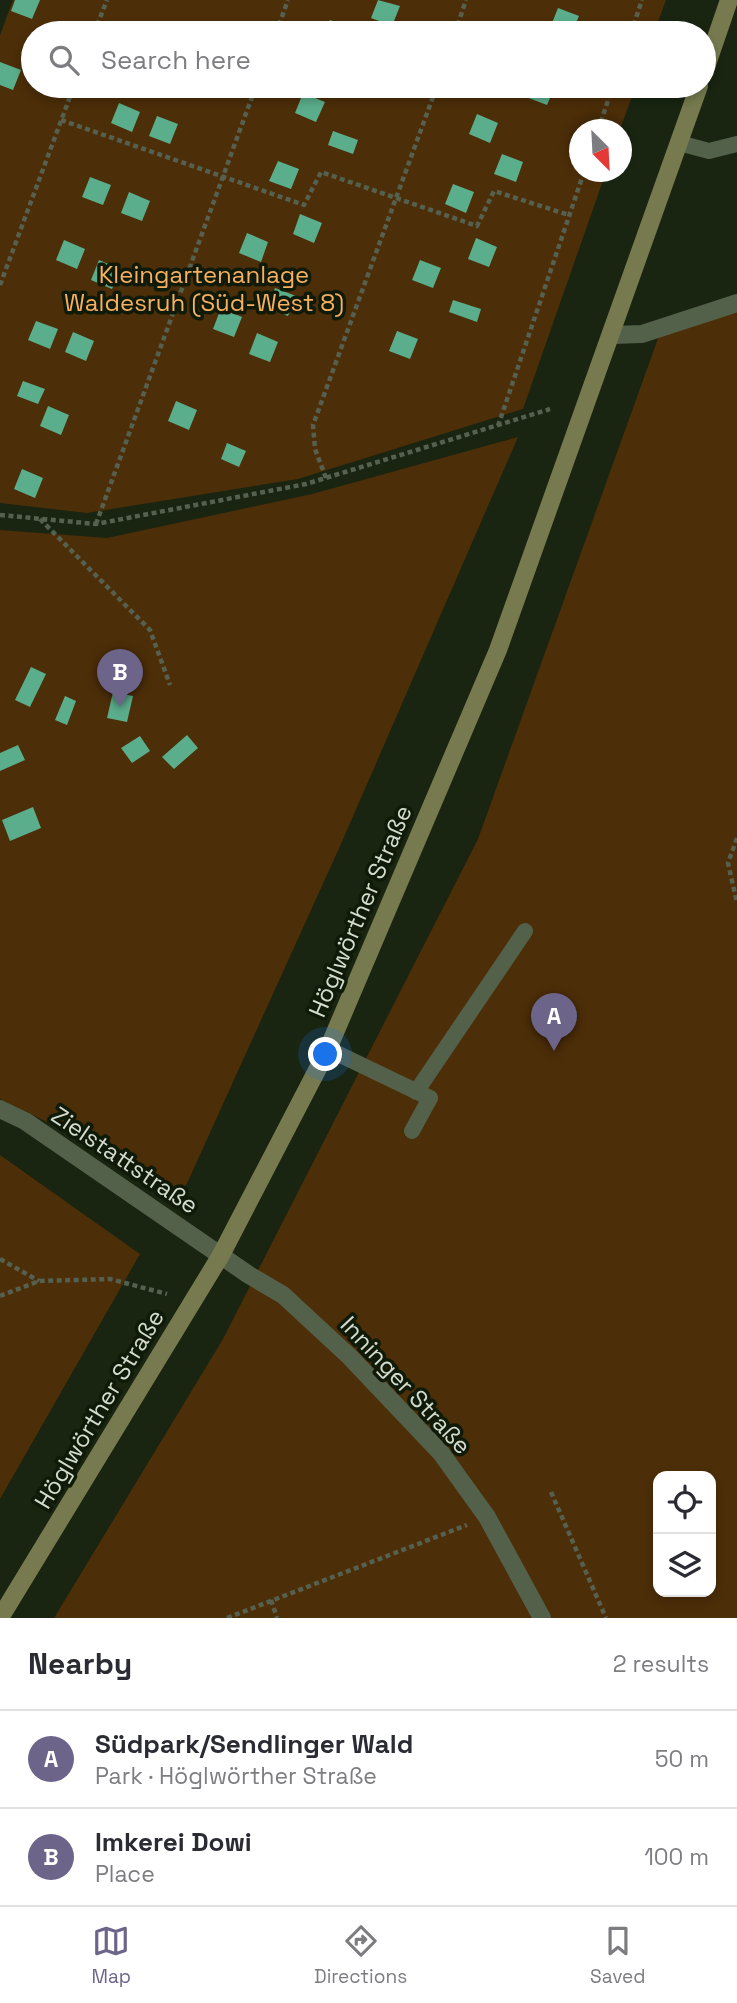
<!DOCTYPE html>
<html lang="en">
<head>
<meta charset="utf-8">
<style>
  body { margin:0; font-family:"Space Grotesk",sans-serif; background:#f7f7f7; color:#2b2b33 }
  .controls { position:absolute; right:21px; bottom:21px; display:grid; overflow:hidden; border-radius:14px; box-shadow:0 4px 10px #0003 }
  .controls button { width:63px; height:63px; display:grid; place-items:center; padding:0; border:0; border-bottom:2px solid #e1e1e2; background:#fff; color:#2b2b33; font:35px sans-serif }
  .compass { position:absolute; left:569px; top:119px; width:63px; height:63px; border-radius:50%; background:#fff; box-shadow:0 4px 10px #0003; rotate:156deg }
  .you { position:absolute; left:326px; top:1055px; width:24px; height:24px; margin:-18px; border:5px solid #fff; border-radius:50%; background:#1a73e8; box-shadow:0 0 0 10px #1a73e833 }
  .badge { display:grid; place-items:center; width:46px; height:46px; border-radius:50%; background:#6d648a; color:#fff; font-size:23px; font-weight:700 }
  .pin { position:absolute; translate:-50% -58px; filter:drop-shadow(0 2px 4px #0008) }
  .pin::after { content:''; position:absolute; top:37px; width:24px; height:21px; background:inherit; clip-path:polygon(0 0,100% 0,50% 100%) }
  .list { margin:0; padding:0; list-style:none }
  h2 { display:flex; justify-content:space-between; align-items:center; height:91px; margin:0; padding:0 28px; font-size:30px }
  h2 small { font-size:23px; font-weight:400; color:#7c7c81 }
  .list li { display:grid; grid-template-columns:46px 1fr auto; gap:21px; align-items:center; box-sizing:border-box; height:98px; padding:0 28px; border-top:2px solid #e1e1e2 }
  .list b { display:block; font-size:26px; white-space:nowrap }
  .list p { margin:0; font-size:23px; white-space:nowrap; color:#7c7c81 }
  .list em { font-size:23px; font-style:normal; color:#7c7c81 }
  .icon { flex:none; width:38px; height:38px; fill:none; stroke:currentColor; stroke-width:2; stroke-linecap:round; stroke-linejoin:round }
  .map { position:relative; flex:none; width:737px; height:1618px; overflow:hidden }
  .search { position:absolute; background:#fff; box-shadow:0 4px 10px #0003; left:21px; right:21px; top:21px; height:77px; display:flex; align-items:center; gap:18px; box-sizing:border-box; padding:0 24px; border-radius:38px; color:#7c7c81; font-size:26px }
  .sheet { height:287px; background:#fff }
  nav { display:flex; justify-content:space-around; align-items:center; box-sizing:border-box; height:98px; border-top:2px solid #e1e1e2; background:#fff; font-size:19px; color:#7c7c81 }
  nav a { display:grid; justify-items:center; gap:4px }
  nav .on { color:#6d648a }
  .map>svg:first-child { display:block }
</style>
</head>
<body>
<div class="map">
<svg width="737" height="1618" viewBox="0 0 737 1618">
  <rect width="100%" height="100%" fill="#192411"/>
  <path fill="#4c2e08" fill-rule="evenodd" d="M13,0H666L654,33H33V86H636L620,129L580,130V172H606L523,409L298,479L87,513L0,503V35Z
    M737,307V1618H54L223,1339L478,839L660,333ZM658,1476H711V1592H658Z
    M518,437L341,844L179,1201L51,1124L0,1099V530L107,538L312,494Z
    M0,1155L140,1254L0,1499Z"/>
  <path fill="#5bae8c" d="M15,0H40L32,19L11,11Z
    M378,0L400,6L392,26L371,18Z
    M558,8L579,16L572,33L550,28Z
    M330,20L352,28L350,33H325Z
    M0,62L21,70L13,90L0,85Z
    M347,86H372L367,98L346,90Z
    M530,86H555L547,105L526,97Z
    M303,93L325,102L316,122L295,113Z
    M119,103L140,112L132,132L111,123Z
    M477,114L498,123L490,143L469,134Z
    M157,116L178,124L170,144L149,136Z
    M333,131L358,140L353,154L328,145Z
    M502,154L523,162L516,182L494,174Z
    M278,161L299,169L291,189L269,181Z
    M90,177L111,185L103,205L82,197Z
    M453,184L474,192L466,213L445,204Z
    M129,192L150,201L142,221L121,213Z
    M300,214L322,223L314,243L293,234Z
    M247,233L268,242L261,262L239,253Z
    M476,238L497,247L489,267L468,259Z
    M64,240L85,249L77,269L56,260Z
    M99,260L120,269L112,289L91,280Z
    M420,260L441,268L433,288L412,280Z
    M275,288L296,296L288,316L267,308Z
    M453,300L481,309L477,322L449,312Z
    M221,308L242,317L234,337L213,329Z
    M36,321L58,329L50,349L28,340Z
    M397,331L418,339L410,359L389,351Z
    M73,332L94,341L86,361L65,352Z
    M257,333L278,342L270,362L249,354Z
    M23,381L45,389L38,404L17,396Z
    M176,401L197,410L189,430L168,421Z
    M48,406L69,415L61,435L40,426Z
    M227,443L246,451L239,467L221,459Z
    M22,469L43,478L35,498L14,489Z
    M31,667L46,674L30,707L15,700Z
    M113,692L133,696L127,722L107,718Z
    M65,696L76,701L67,725L55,720Z
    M187,735L198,748L174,769L162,757Z
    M140,736L150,751L132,763L121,748Z
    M18,745L25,760L0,771V753Z
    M33,807L41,828L10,841L2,820Z"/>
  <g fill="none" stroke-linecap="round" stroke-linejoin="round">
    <path stroke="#56604f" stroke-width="4.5" stroke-dasharray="5 3.5" stroke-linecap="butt" d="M94,33L107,0
      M276,33L288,0
      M455,33L466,0
      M631,33L642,0
      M61,120L304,205L321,172L477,226L494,191L569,215
      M598,130L613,86
      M0,285L74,86
      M498,426L584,172
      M326,478L315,449L313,425L437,86
      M0,515L96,524L306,484L550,409
      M40,519L150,630L170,685
      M96,524L256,86
      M737,838L728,863L737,903
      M0,1259L39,1281
      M0,1296L39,1281L110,1279L167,1294
      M551,1492L606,1618
      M271,1600L277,1618
      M227,1618L467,1525"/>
    <path stroke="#53604a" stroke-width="16" d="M679,143L709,151L737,144
      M328,1049L430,1098L412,1131
      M416,1092L525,931"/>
    <path stroke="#53604a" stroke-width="18" d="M612,335L642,334L737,303
      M0,1109L25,1121L249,1275L283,1295L350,1357L441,1453L487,1517L542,1618"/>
    <path stroke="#767a4e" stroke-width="18" d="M704,73L729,0
      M0,1618L221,1255L328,1049L498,650L699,86"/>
  </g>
  <g text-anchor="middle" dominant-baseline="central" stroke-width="7" stroke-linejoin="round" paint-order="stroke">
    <g font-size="24" fill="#f7af61" stroke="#101a08">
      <text x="204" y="274">Kleingartenanlage<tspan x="204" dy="28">Waldesruh (Süd-West 8)</tspan></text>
    </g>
    <g font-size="24" fill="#d4dbcf" stroke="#101a08">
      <text transform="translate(360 911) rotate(-67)">Höglwörther Straße</text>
      <text transform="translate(125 1160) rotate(34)">Zielstattstraße</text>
      <text transform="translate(406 1385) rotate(47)">Inninger Straße</text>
      <text transform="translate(99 1409) rotate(-59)">Höglwörther Straße</text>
    </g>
  </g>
</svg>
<div class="controls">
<button><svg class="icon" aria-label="locate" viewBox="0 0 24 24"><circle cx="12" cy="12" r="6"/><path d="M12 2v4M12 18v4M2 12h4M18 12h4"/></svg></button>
<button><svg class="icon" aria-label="layers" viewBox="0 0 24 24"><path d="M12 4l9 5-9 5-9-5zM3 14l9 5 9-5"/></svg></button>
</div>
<svg class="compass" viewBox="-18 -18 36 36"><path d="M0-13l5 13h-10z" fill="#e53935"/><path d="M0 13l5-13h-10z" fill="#7c7c81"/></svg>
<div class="you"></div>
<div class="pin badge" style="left:554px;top:1051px">A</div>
<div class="pin badge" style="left:120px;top:707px">B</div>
<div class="search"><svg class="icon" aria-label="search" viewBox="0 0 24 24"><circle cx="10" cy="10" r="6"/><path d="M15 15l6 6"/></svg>Search here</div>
</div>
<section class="sheet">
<h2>Nearby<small>2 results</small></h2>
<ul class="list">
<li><span class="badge">A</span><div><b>Südpark/Sendlinger Wald</b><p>Park · Höglwörther Straße</p></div><em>50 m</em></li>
<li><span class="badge">B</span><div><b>Imkerei Dowi</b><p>Place</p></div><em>100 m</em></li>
</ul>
</section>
<nav>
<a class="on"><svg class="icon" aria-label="map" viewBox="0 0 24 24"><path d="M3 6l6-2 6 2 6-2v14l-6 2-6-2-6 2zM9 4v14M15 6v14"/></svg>Map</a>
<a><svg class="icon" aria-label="directions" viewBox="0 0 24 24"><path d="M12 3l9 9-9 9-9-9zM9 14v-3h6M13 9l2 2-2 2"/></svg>Directions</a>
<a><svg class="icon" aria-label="saved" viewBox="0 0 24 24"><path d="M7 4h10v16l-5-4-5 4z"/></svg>Saved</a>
</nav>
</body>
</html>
